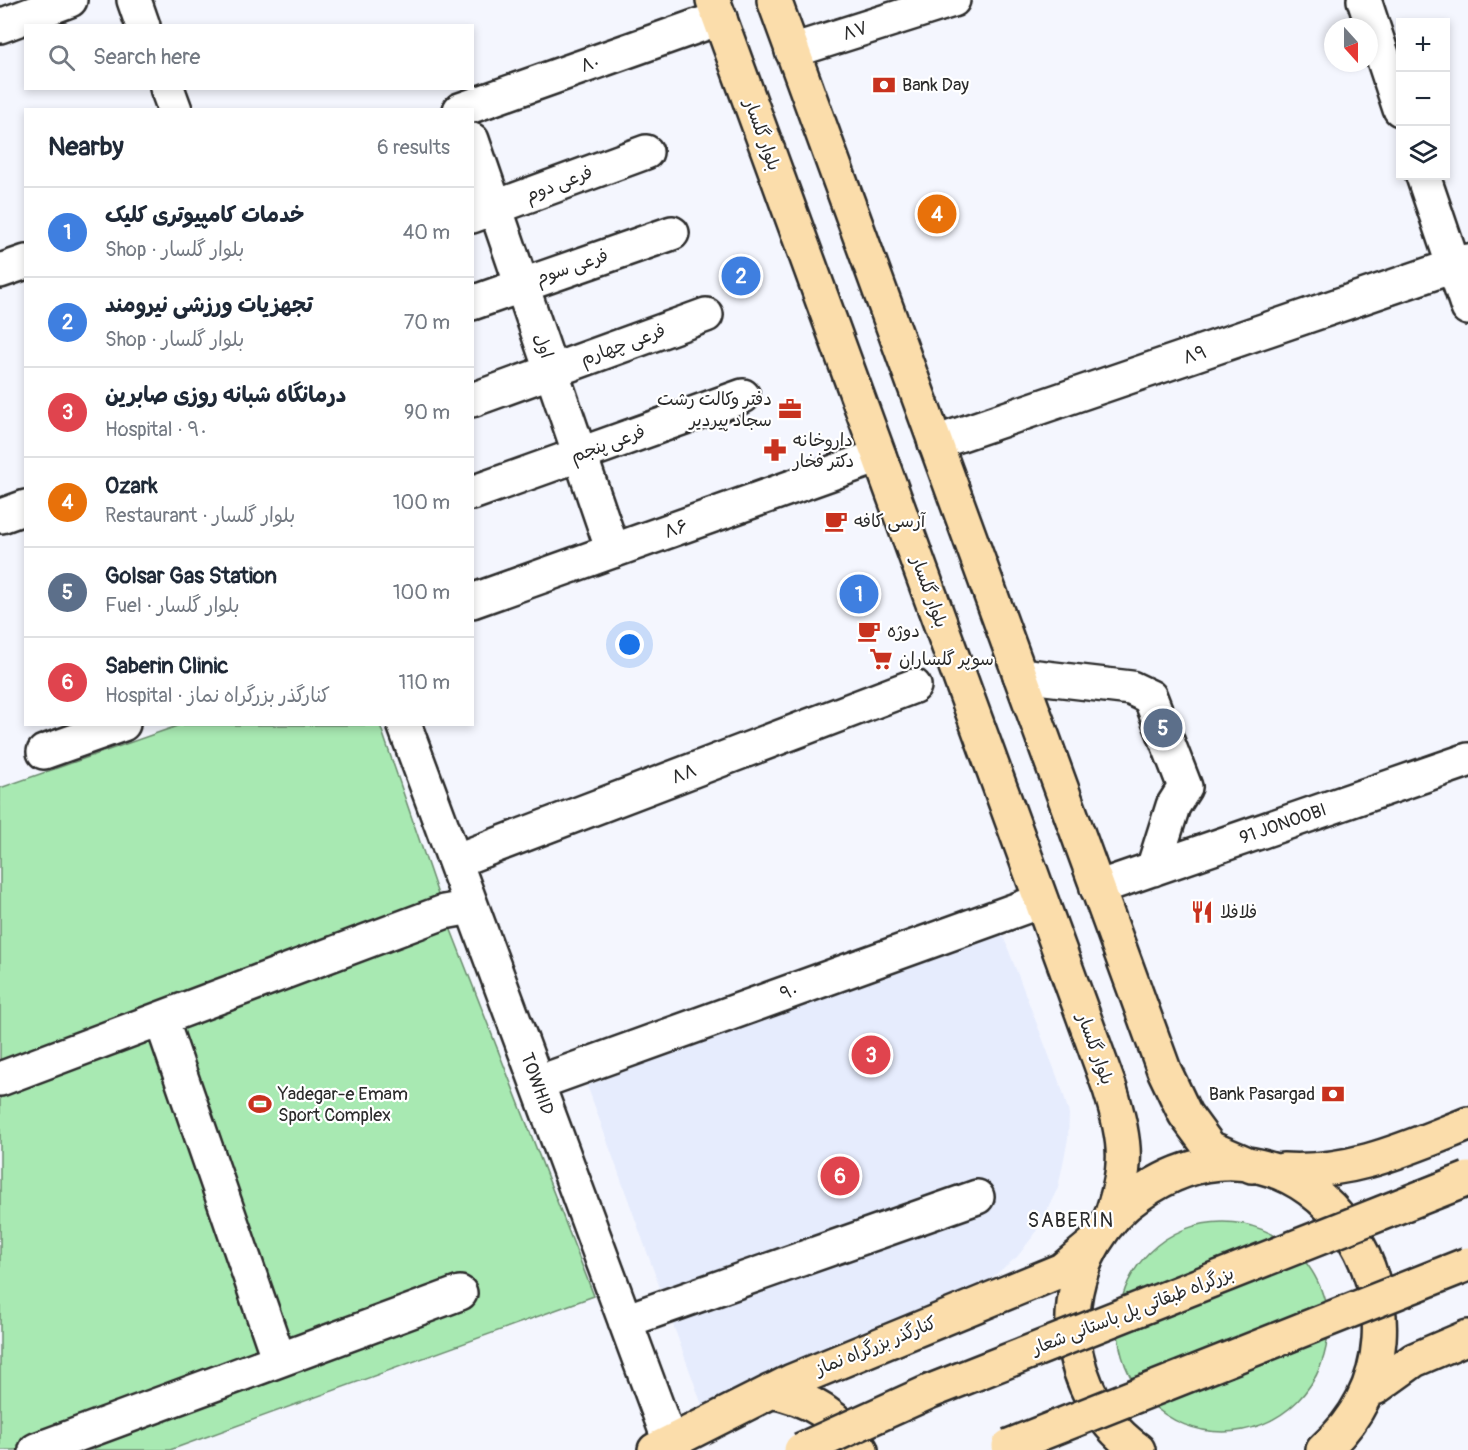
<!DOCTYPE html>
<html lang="en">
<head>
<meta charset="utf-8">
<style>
  body { margin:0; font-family:Pangolin,"Playpen Sans Arabic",sans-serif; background:#f2f2f3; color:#1f2937 }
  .controls { position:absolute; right:18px; top:18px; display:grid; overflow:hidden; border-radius:0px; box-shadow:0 3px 9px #0003 }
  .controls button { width:54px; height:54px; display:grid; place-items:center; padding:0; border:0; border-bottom:2px solid #e0e1e3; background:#fff; color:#1f2937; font:30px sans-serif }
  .compass { position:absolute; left:1324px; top:18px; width:54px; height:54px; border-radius:50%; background:#fff; box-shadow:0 3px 9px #0003; rotate:159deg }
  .you { position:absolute; left:630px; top:645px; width:21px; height:21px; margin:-15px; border:4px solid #fff; border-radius:50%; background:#1a73e8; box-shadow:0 0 0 9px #1a73e833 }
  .badge { display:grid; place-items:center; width:39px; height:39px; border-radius:50%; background:#111827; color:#fff; font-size:20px; font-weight:700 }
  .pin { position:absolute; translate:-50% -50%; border:3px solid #fff; box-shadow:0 2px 6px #0006 }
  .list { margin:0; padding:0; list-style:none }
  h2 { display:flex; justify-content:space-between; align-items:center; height:78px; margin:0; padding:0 24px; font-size:26px }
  h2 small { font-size:20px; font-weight:400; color:#747a83 }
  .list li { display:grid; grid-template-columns:39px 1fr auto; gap:18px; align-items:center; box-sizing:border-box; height:90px; padding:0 24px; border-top:2px solid #e0e1e3 }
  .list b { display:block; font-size:22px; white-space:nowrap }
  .list p { margin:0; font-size:20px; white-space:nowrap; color:#747a83 }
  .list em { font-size:20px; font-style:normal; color:#747a83 }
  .icon { flex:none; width:33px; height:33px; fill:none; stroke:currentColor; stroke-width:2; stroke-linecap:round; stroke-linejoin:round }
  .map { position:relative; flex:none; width:1468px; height:1450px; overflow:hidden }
  .search { position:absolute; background:#fff; box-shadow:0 3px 9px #0003; left:24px; top:24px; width:450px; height:66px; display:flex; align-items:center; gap:15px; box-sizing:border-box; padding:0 21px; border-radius:0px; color:#747a83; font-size:22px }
  .panel { position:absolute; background:#fff; box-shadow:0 3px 9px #0003; left:24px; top:108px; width:450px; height:618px; border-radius:0px }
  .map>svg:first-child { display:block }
</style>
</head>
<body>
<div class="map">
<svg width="1468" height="1450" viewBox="0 0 1468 1450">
  <rect width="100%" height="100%" fill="#f4f6fe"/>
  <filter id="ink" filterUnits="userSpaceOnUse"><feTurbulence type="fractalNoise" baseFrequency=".0167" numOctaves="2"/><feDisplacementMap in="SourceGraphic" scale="12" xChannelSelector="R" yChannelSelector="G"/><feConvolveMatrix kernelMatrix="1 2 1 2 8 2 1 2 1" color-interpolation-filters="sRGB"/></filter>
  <g filter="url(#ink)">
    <path fill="#e6ecfd" d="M1002,933L1063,1092L1069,1114L1068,1139L1058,1188L1034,1235L1017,1257L974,1292L707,1419L587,1085Z"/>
    <path fill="#a8e9b2" stroke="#6a8a6e" stroke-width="1.5" d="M180,725H380L444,912L594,1296L170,1450H0V788Z
      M1118 1327a105 105 0 1 1 210 0a105 105 0 1 1-210 0Z"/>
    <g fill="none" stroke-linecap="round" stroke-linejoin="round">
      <g stroke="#2b2b2b" stroke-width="38">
        <path id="minor" d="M134,0L143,26
          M1364,0L1400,109
          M0,26L70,0
          M792,51L953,0
          M167,88L175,110
          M460,110L720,18
          M472,140L613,551
          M1423,176L1468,308
          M472,216L646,152
          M0,271L26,262
          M472,303L672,233
          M472,400L706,315
          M935,443L1468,261
          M472,493L743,396
          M1,516L26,507
          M472,601L879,456
          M1020,675L1131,688L1150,697L1185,787L1173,806L1153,869
          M404,724L670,1442
          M44,752L123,724
          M455,861L914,686
          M1097,888L1468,760
          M161,1019L279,1360
          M0,1079L444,912L471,907
          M537,1083L1041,901
          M625,1321L977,1197
          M36,1450L460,1293"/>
      </g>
      <g stroke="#2b2b2b" stroke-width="38">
        <path id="major" d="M713,0L1110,1089C1127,1143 1129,1168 1109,1222
          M774,0L1164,1070L1185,1114L1210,1148L1252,1166
          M1283,1170C1352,1174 1405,1149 1468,1124
          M1375,1388L1414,1360L1468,1337
          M771,1391C809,1398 840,1417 861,1450
          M655,1450L792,1381L1062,1270L1092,1245
          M1138,1450C1092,1417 1067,1360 1074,1304C1079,1260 1103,1219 1140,1194C1307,1076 1468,1322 1323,1450"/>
      </g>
      <use href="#minor" stroke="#fff" stroke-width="33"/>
      <use href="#major" stroke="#fbddab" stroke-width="33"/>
      <g stroke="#2b2b2b" stroke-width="38" stroke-linecap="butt">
        <path id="highway-bridge" d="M1009,1446L1468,1264
          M801,1450L931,1391L1468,1179"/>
      </g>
      <use href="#highway-bridge" stroke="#fbddab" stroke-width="33"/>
    </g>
  </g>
  <defs>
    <g id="bank-bare" transform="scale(1.8)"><path d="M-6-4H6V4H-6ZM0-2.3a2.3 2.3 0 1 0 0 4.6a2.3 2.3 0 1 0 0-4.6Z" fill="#c8321e" stroke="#fff" stroke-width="2.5" paint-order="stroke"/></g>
    <g id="office-bare" transform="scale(1.8)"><path d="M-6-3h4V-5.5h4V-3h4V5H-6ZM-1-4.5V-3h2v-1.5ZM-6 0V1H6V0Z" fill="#c8321e" stroke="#fff" stroke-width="2.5" paint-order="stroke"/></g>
    <g id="pharmacy-bare" transform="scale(1.8)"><path d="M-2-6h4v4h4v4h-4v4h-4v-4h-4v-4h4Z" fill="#c8321e" stroke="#fff" stroke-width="2.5" paint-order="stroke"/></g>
    <g id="cafe-bare" transform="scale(1.8)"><path d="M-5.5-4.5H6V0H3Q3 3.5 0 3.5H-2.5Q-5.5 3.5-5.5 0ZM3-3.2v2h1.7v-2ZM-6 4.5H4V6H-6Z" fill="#c8321e" stroke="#fff" stroke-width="2.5" paint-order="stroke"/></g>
    <g id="supermarket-bare" transform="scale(1.8)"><path d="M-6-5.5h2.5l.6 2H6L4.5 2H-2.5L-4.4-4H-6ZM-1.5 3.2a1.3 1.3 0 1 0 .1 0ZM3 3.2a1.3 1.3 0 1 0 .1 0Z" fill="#c8321e" stroke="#fff" stroke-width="2.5" paint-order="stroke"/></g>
    <g id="restaurant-bare" transform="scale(1.8)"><path d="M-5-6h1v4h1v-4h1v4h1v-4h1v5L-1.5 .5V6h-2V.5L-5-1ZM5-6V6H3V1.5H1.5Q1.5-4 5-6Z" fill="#c8321e" stroke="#fff" stroke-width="2.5" paint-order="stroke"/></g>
    <g id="stadium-bare" transform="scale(1.8)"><path d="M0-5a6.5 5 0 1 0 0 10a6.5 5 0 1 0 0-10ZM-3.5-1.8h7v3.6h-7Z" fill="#c8321e" stroke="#fff" stroke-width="2.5" paint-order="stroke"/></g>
  </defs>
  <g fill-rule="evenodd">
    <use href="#bank-bare" x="884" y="85"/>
    <use href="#office-bare" x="790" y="409"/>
    <use href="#pharmacy-bare" x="775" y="450"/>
    <use href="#cafe-bare" x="836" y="521"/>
    <use href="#cafe-bare" x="869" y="631"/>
    <use href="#supermarket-bare" x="881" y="659"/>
    <use href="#restaurant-bare" x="1202" y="912"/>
    <use href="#bank-bare" x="1333" y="1094"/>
    <use href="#stadium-bare" x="260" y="1104"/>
  </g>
  <g text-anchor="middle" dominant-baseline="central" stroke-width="4.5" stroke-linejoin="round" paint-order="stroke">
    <g font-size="18" fill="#2b2b2b" stroke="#fff">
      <text transform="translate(855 31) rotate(-18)">۸۷</text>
      <text transform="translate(590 64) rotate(-19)">۸۰</text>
      <text transform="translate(762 135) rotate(70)">بلوار گلسار</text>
      <text transform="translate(559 184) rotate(-21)">فرعی دوم</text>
      <text transform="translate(572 267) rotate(-19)">فرعی سوم</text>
      <text transform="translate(623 345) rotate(-20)">فرعی چهارم</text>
      <text transform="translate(543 346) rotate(71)">اول</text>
      <text transform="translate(1195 355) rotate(-19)">۸۹</text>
      <text transform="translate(608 444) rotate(-20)">فرعی پنجم</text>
      <text transform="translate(676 529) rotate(-20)">۸۶</text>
      <text transform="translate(929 592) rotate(70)">بلوار گلسار</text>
      <text transform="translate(684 774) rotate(-21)">۸۸</text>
      <text transform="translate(1283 824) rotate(-19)">91 JONOOBI</text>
      <text transform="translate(789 992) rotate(-20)">۹۰</text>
      <text transform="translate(1095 1049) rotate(70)">بلوار گلسار</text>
      <text transform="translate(537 1084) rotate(70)">TOWHID</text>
      <text transform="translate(1133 1311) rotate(-21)">بزرگراه طبقاتی پل باستانی شعار</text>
      <text transform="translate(876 1346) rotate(-22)">کنارگذر بزرگراه نماز</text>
    </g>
    <g font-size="18" fill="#2b2b2b" stroke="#fff" text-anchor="start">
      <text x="902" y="85">Bank Day</text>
      <text x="772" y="399" text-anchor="end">دفتر وکالت رشت<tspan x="772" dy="21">سجاد پیردیر</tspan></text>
      <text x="793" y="440">داروخانه<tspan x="793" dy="21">دکتر فخار</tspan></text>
      <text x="854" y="521">آرسی کافه</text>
      <text x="887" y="631">دوژه</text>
      <text x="899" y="659">سوپر گلساران</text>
      <text x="1220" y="912">فلافلا</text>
      <text x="278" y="1094">Yadegar-e Emam<tspan x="278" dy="21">Sport Complex</tspan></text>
      <text x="1315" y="1094" text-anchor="end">Bank Pasargad</text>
    </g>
    <g font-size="20" letter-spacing="1.5" fill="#2b2b2b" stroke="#fff">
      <text x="1071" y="1220">SABERIN</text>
    </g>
  </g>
</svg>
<div class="controls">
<button>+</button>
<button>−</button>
<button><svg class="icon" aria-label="layers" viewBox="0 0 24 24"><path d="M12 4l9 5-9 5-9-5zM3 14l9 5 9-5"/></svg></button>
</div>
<svg class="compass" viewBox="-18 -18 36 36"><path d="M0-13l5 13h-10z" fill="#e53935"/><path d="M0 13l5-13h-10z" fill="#747a83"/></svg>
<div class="you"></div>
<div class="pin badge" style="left:859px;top:594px;background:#3f7fe0">1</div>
<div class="pin badge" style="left:741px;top:276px;background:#3f7fe0">2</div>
<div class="pin badge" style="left:871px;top:1055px;background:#e0444e">3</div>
<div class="pin badge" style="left:937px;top:214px;background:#e8710a">4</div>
<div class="pin badge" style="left:1163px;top:728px;background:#5c6f8a">5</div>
<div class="pin badge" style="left:840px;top:1176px;background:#e0444e">6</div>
<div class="search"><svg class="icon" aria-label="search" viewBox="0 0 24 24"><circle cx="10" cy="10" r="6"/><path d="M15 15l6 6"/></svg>Search here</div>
<section class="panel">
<h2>Nearby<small>6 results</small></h2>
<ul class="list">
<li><span class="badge" style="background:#3f7fe0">1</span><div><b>خدمات کامپیوتری کلیک</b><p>Shop · بلوار گلسار</p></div><em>40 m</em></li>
<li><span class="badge" style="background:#3f7fe0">2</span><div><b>تجهزیات ورزشی نیرومند</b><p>Shop · بلوار گلسار</p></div><em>70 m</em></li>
<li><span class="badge" style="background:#e0444e">3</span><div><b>درمانگاه شبانه روزی صابرین</b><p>Hospital · ۹۰</p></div><em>90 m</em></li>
<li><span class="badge" style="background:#e8710a">4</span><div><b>Ozark</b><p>Restaurant · بلوار گلسار</p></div><em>100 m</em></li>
<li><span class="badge" style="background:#5c6f8a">5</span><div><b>Golsar Gas Station</b><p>Fuel · بلوار گلسار</p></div><em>100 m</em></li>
<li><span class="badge" style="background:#e0444e">6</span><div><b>Saberin Clinic</b><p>Hospital · کنارگذر بزرگراه نماز</p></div><em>110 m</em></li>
</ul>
</section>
</div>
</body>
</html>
